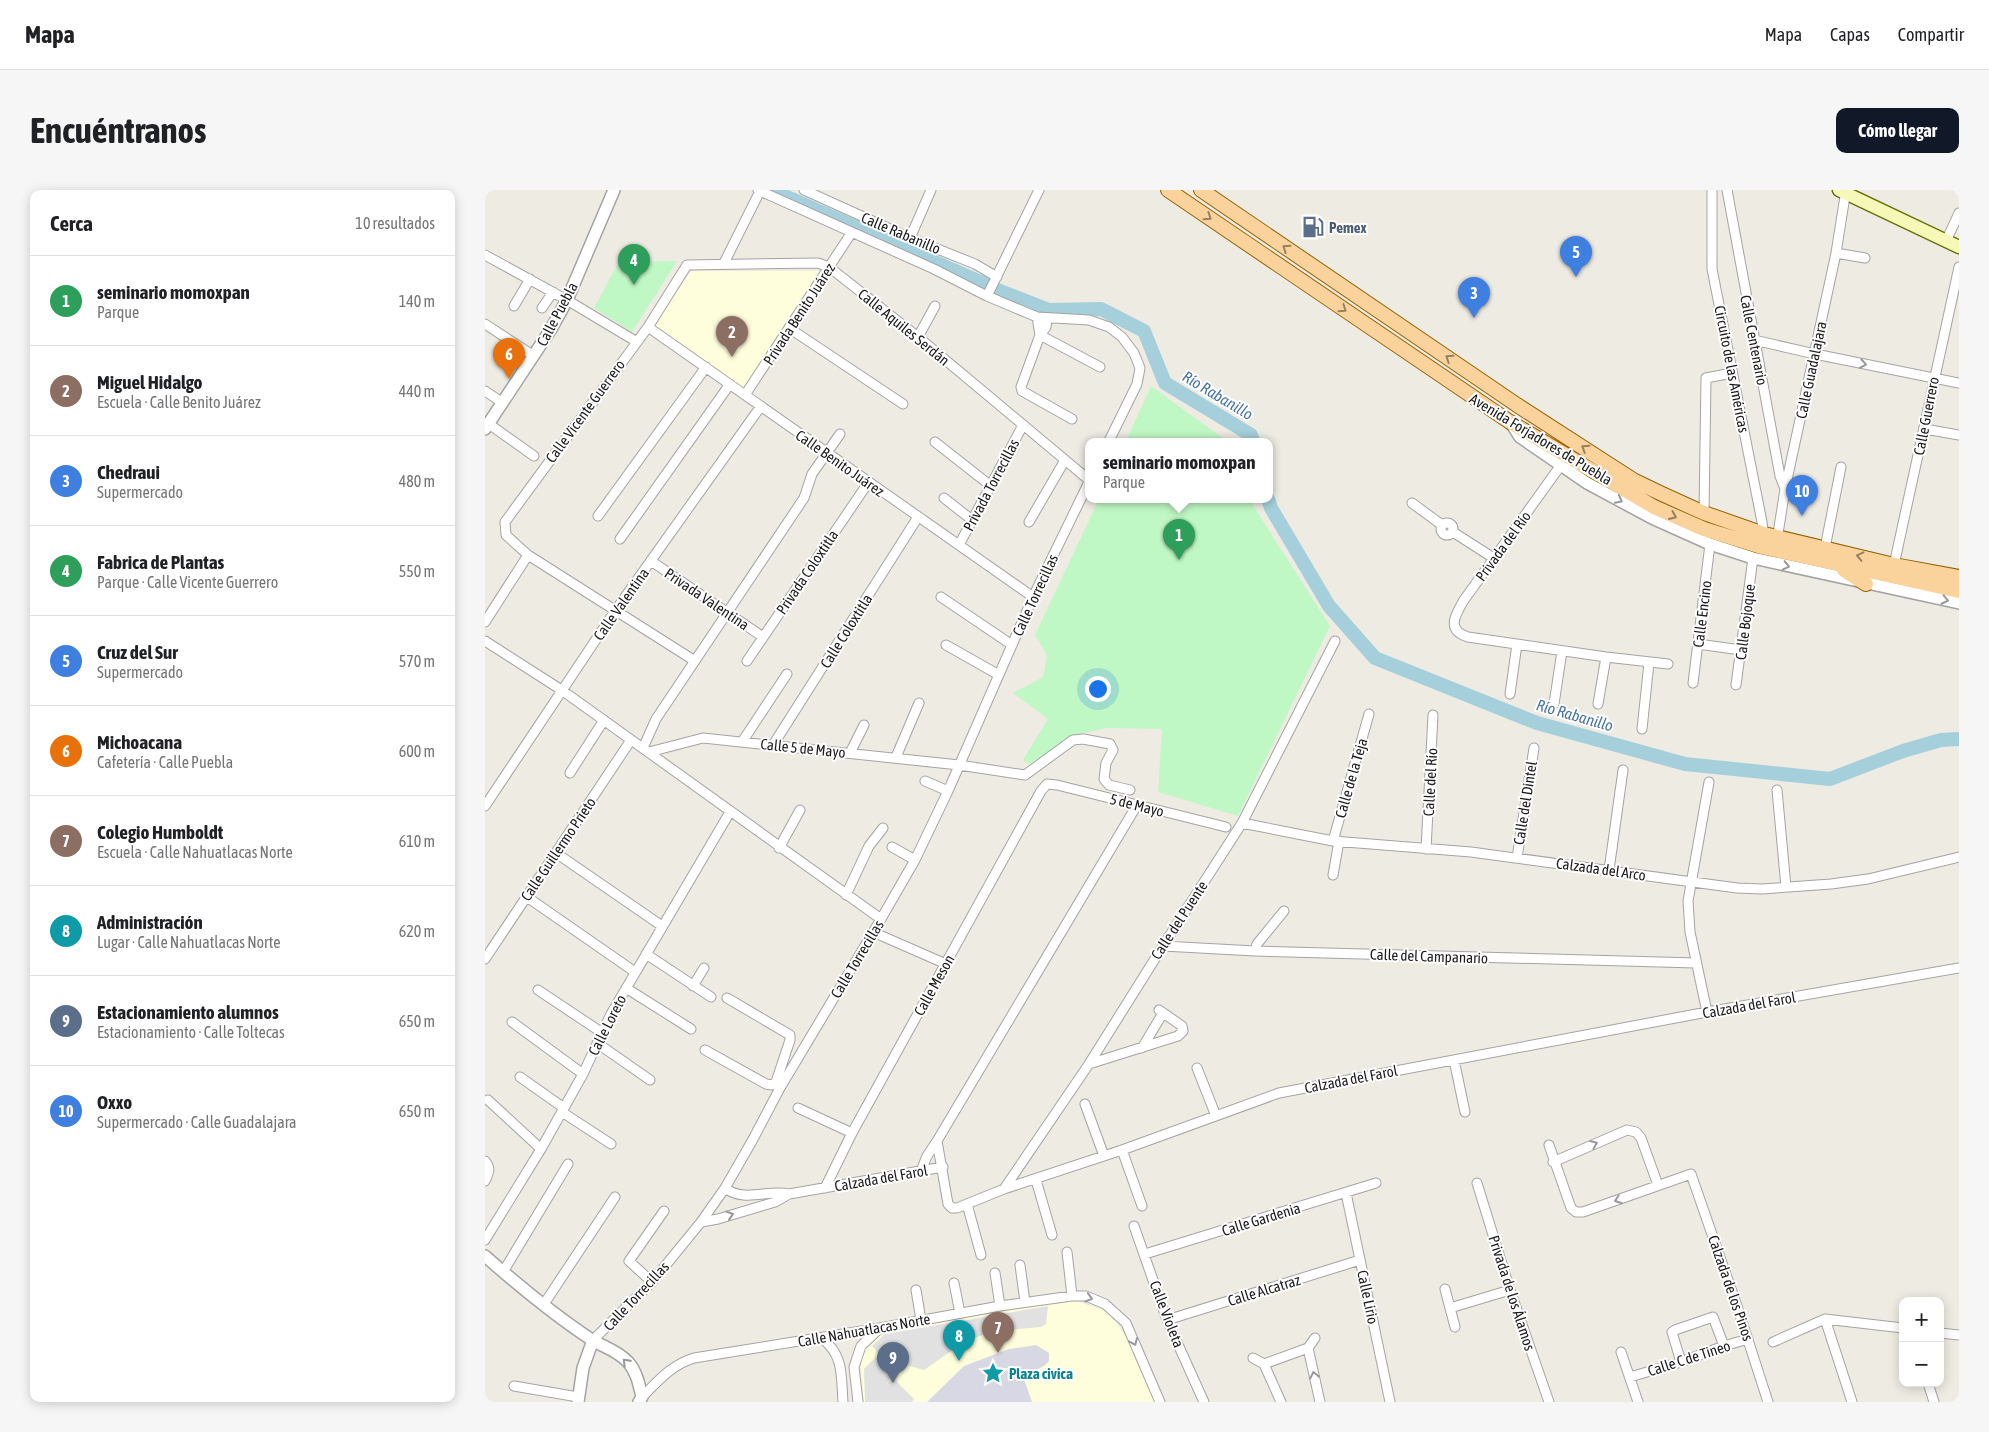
<!DOCTYPE html>
<html lang="es">
<head>
<meta charset="utf-8">
<style>
  body { margin:0; font-family:"Asap Condensed",sans-serif; background:#f6f6f6; color:#202124 }
  .controls { position:absolute; right:15px; bottom:15px; display:grid; overflow:hidden; border-radius:10px; box-shadow:0 2px 12px #0003 }
  .controls button { width:45px; height:45px; display:grid; place-items:center; padding:0; border:0; border-bottom:1px solid #e0e0e0; background:#fff; color:#202124; font:25px sans-serif }
  .you { position:absolute; left:612px; top:498px; width:18px; height:18px; margin:-12px; border:4px solid #fff; border-radius:50%; background:#1a73e8; box-shadow:0 0 0 8px #1a73e833 }
  .badge { display:grid; place-items:center; width:32px; height:32px; border-radius:50%; background:#111827; color:#fff; font-size:16px; font-weight:700 }
  .pin { position:absolute; translate:-50% -41px; filter:drop-shadow(0 1px 2px #0008) }
  .pin::after { content:''; position:absolute; top:26px; width:18px; height:15px; background:inherit; clip-path:polygon(0 0,100% 0,50% 100%) }
  .popup { position:absolute; left:600px; top:248px; width:188px; height:65px; box-sizing:border-box; display:grid; place-content:center; border-radius:10px; background:#fff; filter:drop-shadow(0 1px 4px #0005); font-size:16px; white-space:nowrap; color:#757577 }
  .popup b { font-size:19px; color:#202124 }
  .popup::after { content:''; position:absolute; left:50%; top:100%; margin-left:-10px; border:10px solid transparent; border-top-color:#fff }
  .list { margin:0; padding:0; list-style:none }
  h2 { display:flex; justify-content:space-between; align-items:center; height:65px; margin:0; padding:0 20px; font-size:21px }
  h2 small { font-size:16px; font-weight:400; color:#757577 }
  .list li { display:grid; grid-template-columns:32px 1fr auto; gap:15px; align-items:center; box-sizing:border-box; height:90px; padding:0 20px; border-top:1px solid #e0e0e0 }
  .list b { display:block; font-size:19px; white-space:nowrap }
  .list p { margin:0; font-size:16px; white-space:nowrap; color:#757577 }
  .list em { font-size:16px; font-style:normal; color:#757577 }
  .map { position:relative; flex:none; width:1474px; height:1212px; overflow:hidden; border-radius:10px }
  header { display:flex; align-items:center; gap:30px; box-sizing:border-box; height:70px; padding:0 25px; background:#fff; border-bottom:1px solid #e0e0e0 }
  header strong { font-size:24px }
  nav { display:flex; gap:28px; margin-inline-start:auto; font-size:18px }
  .intro { display:flex; align-items:center; justify-content:space-between; box-sizing:border-box; height:120px; padding:0 30px }
  h1 { margin:0; font-size:35px }
  .button { padding:12px 22px; border-radius:10px; background:#111827; color:#fff; font-size:18px; font-weight:700 }
  main { display:flex; gap:30px; padding:0 30px }
  aside { flex:1; background:#fff; border-radius:10px; box-shadow:0 2px 12px #0003 }
  .map>svg:first-child { display:block }
</style>
</head>
<body>
<header>
<strong>Mapa</strong>
<nav><a>Mapa</a><a>Capas</a><a>Compartir</a></nav>
</header>
<div class="intro"><h1>Encuéntranos</h1><a class="button">Cómo llegar</a></div>
<main>
<aside>
<h2>Cerca<small>10 resultados</small></h2>
<ul class="list">
<li><span class="badge" style="background:#2e9e5b">1</span><div><b>seminario momoxpan</b><p>Parque</p></div><em>140 m</em></li>
<li><span class="badge" style="background:#8d6e63">2</span><div><b>Miguel Hidalgo</b><p>Escuela · Calle Benito Juárez</p></div><em>440 m</em></li>
<li><span class="badge" style="background:#3f7fe0">3</span><div><b>Chedraui</b><p>Supermercado</p></div><em>480 m</em></li>
<li><span class="badge" style="background:#2e9e5b">4</span><div><b>Fabrica de Plantas</b><p>Parque · Calle Vicente Guerrero</p></div><em>550 m</em></li>
<li><span class="badge" style="background:#3f7fe0">5</span><div><b>Cruz del Sur</b><p>Supermercado</p></div><em>570 m</em></li>
<li><span class="badge" style="background:#e8710a">6</span><div><b>Michoacana</b><p>Cafetería · Calle Puebla</p></div><em>600 m</em></li>
<li><span class="badge" style="background:#8d6e63">7</span><div><b>Colegio Humboldt</b><p>Escuela · Calle Nahuatlacas Norte</p></div><em>610 m</em></li>
<li><span class="badge" style="background:#0f9aa8">8</span><div><b>Administración</b><p>Lugar · Calle Nahuatlacas Norte</p></div><em>620 m</em></li>
<li><span class="badge" style="background:#5c6f8a">9</span><div><b>Estacionamiento alumnos</b><p>Estacionamiento · Calle Toltecas</p></div><em>650 m</em></li>
<li><span class="badge" style="background:#3f7fe0">10</span><div><b>Oxxo</b><p>Supermercado · Calle Guadalajara</p></div><em>650 m</em></li>
</ul>
</aside>
<div class="map">
<svg width="1474" height="1212" viewBox="0 0 1474 1212">
  <rect width="100%" height="100%" fill="#eeebe3"/>
  <path fill="#fefedc" d="M206,81H335L260,199L169,135Z
    M589,1110L623,1122L643,1149L670,1212H379L375,1169L384,1152L398,1141Z"/>
  <path fill="#c0f8c5" d="M192,71L147,142L109,118L134,72Z
    M666,196L742,251H641Z
    M614,309H764L845,436L753,626L673,602L677,539L622,538L590,545L544,574L538,570L563,529L528,503L558,487L562,465L550,445Z"/>
  <path fill="#e1e1e1" d="M563,1116L561,1134L556,1137L510,1141L489,1148L479,1152L439,1180L418,1174L400,1195L408,1188L429,1209L427,1212H380L379,1179L394,1164L387,1156L400,1144Z"/>
  <path fill="#d8d8e4" d="M551,1155L564,1163V1171L559,1176L538,1186L547,1212H442L479,1176L524,1159Z"/>
  <g fill="none" stroke-linecap="round" stroke-linejoin="round">
    <path stroke="#a4cfdb" stroke-width="14" d="M286,0L502,95
      M510,99L564,120L616,119L659,141L680,193L766,245L768,251
      M783,309L786,318L844,416L890,468L1052,533L1200,574L1345,589L1418,561L1456,550L1474,549"/>
    <g stroke="#a4a4a4" stroke-width="11">
      <path id="minor" d="M273,0L449,79L502,106L552,127L604,130L624,137L637,147L649,163L655,178L652,194L624,251
        M319,0L425,48L490,74L512,87
        M1227,0V79L1277,332L1279,347
        M1242,0L1295,286L1300,299
        M425,48L446,0
        M1461,51L1474,23
        M1351,63L1380,68
        M0,65L82,110L152,152
        M239,73L275,1
        M502,106L554,0
        M29,116L45,89
        M57,118L68,102
        M552,127L555,145L615,177
        M562,129L561,137L555,145L536,197L537,201L587,229
        M0,134L49,166
        M163,137L548,407
        M304,138L418,214
        M433,147L450,116
        M1269,150L1330,164L1474,193
        M0,201L18,213
        M260,205L367,42
        M4,234L49,266
        M1440,239L1474,245
        M450,252L506,296
        M1076,275L979,410C971,424 960,440 983,447L1121,467L1183,474
        M459,308L487,330
        M927,313L957,335
        M1219,323L1221,188L1247,183
        M113,326L221,177
        M544,332L580,270
        M956 339a6 6 0 1 1 12 0a6 6 0 1 1-12 0Z
        M968,342L1010,369
        M135,349L245,194
        M1292,350L1300,299L1351,63L1361,0
        M474,355L538,235
        M1340,358L1356,277
        M166,371L278,447
        M1409,375L1474,77
        M456,407L527,455
        M0,432L43,365
        M0,451L78,501L396,729
        M1213,454L1256,460
        M461,455L514,485
        M210,471L43,365L21,345L20,332L163,137L202,75L333,73L344,77L433,147L604,290
        M262,471L383,293
        M1208,493L1225,354
        M1251,495L1268,368
        M1025,504L1032,454
        M1069,514L1077,461
        M1113,514L1121,467
        M1157,539L1164,473
        M257,552L302,484
        M288,555L433,327
        M158,558L171,529L319,308L327,284L355,244
        M164,562L218,548L474,575L540,585L588,550L598,549L625,554L628,560L621,573L619,589L624,595L645,600
        M365,563L379,535
        M411,567L434,513
        M85,583L119,530
        M440,591L463,601
        M1292,600L1301,697
        M652,615L452,951L463,1014L467,1018H472L519,999L637,960L794,903L1222,822L1474,778
        M0,616L130,421L276,216
        M757,633L848,651L986,662L1252,698L1277,699L1346,694L1383,689L1474,667
        M848,651L884,524
        M407,657L430,670
        M294,658L315,620
        M941,659L948,525
        M71,663L177,736
        M1032,668L1049,558
        M1124,680L1138,580
        M848,685L854,651
        M361,705L384,656L398,638
        M42,707L150,782
        M397,746L461,774
        M678,756L770,761L1211,773
        M770,761L772,754L799,721
        M161,764L226,807
        M0,769L146,550
        M208,796L219,778
        M141,798L206,839
        M53,800L116,842
        M1222,822L1205,742L1203,711L1224,592
        M27,832L98,884
        M112,853L165,890
        M657,858L678,823
        M220,860L281,894L287,895L291,892L305,850V845L242,808
        M969,870L980,922
        M604,874L693,846L698,841L697,836L674,820
        M712,878L731,926
        M35,887L79,918
        M3,910L56,959
        M600,914L619,966
        M313,918L367,943
        M77,922L126,954
        M1064,955L1086,1018L1091,1022H1098L1206,984L1252,1116L1283,1212
        M637,960L657,1016
        M0,971C6,978 4,983 0,991
        M1068,972L1142,940L1151,942L1156,948L1173,995
        M436,981L442,966L452,951
        M551,990L567,1045
        M992,993L1025,1100L1064,1212
        M240,998C260,1013 282,999 304,1004L458,977
        M340,998L367,943L556,601L562,594L572,595L741,637
        M519,999L604,874L678,756L757,633L850,451
        M861,1003L905,1212
        M482,1014L496,1065
        M216,1032L233,1029L290,1012L304,1004
        M649,1036L682,1130L719,1212
        M0,1050L56,959L98,884L126,824L245,622
        M582,1062L587,1106
        M660,1064L891,993
        M535,1075L540,1112
        M18,1082L83,974
        M510,1083L515,1116
        M167,1092L144,1071L179,1021
        M469,1093L475,1123
        M960,1099L970,1137
        M431,1100L436,1130
        M59,1114L130,1007
        M965,1118L1025,1100
        M1340,1129L1367,1212
        M682,1130L875,1070
        M1455,1143L1474,1145
        M337,1148C359,1166 356,1185 358,1212
        M108,1150L167,1092L216,1032L240,998L267,951L295,898L396,729L430,670L463,601L548,407L604,292
        M1288,1152L1340,1129L1418,1138
        M823,1158L835,1212
        M823,1158L830,1148
        M1136,1162L1153,1212
        M768,1168L779,1174
        M1196,1172L1187,1142L1190,1140L1228,1127L1239,1156
        M779,1174L823,1158
        M779,1174L796,1212
        M1145,1187L1196,1172L1239,1156L1263,1149
        M1443,1193L1449,1212
        M29,1196L93,1207
        M157,1207C173,1191 186,1175 209,1168L395,1138L515,1116L587,1106H601L620,1114L641,1133L675,1212
        M373,1212L369,1177L376,1156L394,1139"/>
    </g>
    <g stroke="#a4a4a4" stroke-width="14">
      <path id="tertiary" d="M1026,233L1035,247L1102,293L1167,328L1225,354L1268,368L1474,413
        M0,239L66,139L82,110L129,0
        M0,1066C34,1096 69,1125 107,1150C119,1157 133,1161 143,1172C152,1182 154,1195 157,1207L154,1212
        M93,1212L98,1178L108,1150"/>
    </g>
    <g stroke="#667207" stroke-width="15">
      <path id="secondary" d="M1354,0L1474,57"/>
    </g>
    <g stroke="#946403" stroke-width="16">
      <path id="primary" d="M683,0L1025,232L1169,317L1219,339L1277,357L1474,401
        M716,0L1032,215L1148,290L1175,303L1219,323L1279,344L1409,375L1474,387
        M1359,380L1381,394"/>
    </g>
    <use href="#minor" stroke="#fff" stroke-width="9"/>
    <use href="#tertiary" stroke="#fff" stroke-width="11"/>
    <use href="#secondary" stroke="#f5f8b7" stroke-width="12"/>
    <use href="#primary" stroke="#fad29c" stroke-width="14"/>
  </g>
  <defs><path id="oneway-chevron" d="M-2-3.5L2.5 0L-2 3.5" fill="none" stroke-width="1.6" stroke-linecap="round" stroke-linejoin="round" transform="scale(1.25)"/></defs>
  <g stroke="#978163">
    <use href="#oneway-chevron" transform="translate(723 27) rotate(34)"/>
    <use href="#oneway-chevron" transform="translate(801 58) rotate(-145)"/>
    <use href="#oneway-chevron" transform="translate(858 119) rotate(35)"/>
    <use href="#oneway-chevron" transform="translate(964 168) rotate(-146)"/>
    <use href="#oneway-chevron" transform="translate(1100 258) rotate(-147)"/>
    <use href="#oneway-chevron" transform="translate(1188 326) rotate(24)"/>
    <use href="#oneway-chevron" transform="translate(1375 366) rotate(-167)"/>
  </g>
  <g stroke="#999">
    <use href="#oneway-chevron" transform="translate(1378 174) rotate(11)"/>
    <use href="#oneway-chevron" transform="translate(1134 310) rotate(28)"/>
    <use href="#oneway-chevron" transform="translate(1301 376) rotate(13)"/>
    <use href="#oneway-chevron" transform="translate(1460 410) rotate(12)"/>
    <use href="#oneway-chevron" transform="translate(1109 954) rotate(-23)"/>
    <use href="#oneway-chevron" transform="translate(1133 1010) rotate(160)"/>
    <use href="#oneway-chevron" transform="translate(245 1025) rotate(-18)"/>
    <use href="#oneway-chevron" transform="translate(604 1108) rotate(17)"/>
    <use href="#oneway-chevron" transform="translate(649 1152) rotate(67)"/>
    <use href="#oneway-chevron" transform="translate(141 1172) rotate(-135)"/>
    <use href="#oneway-chevron" transform="translate(829 1185) rotate(-102)"/>
  </g>
  <defs>
    <g id="fuel-bare" transform="scale(1.725)"><path d="M-5.5-6h7V0h2V4h1.3V-2.5L3-4.5l.8-.8L6-3V5H2.5V1h-1V6h-7ZM-4.2-4.7v3.2H.2V-4.7Z" fill="#5c6f8a" stroke="#fff" stroke-width="2.5" paint-order="stroke"/></g>
    <g id="sight-bare" transform="scale(1.725)"><path d="M0-6L1.8-2.2L6-1.7L2.9 1.2L3.7 5.4L0 3.3L-3.7 5.4L-2.9 1.2L-6-1.7L-1.8-2.2Z" fill="#0f9aa8" stroke="#fff" stroke-width="2.5" paint-order="stroke"/></g>
  </defs>
  <g fill-rule="evenodd">
    <use href="#fuel-bare" x="828" y="37"/>
    <use href="#sight-bare" x="508" y="1183"/>
  </g>
  <g text-anchor="middle" dominant-baseline="central" stroke-width="4" stroke-linejoin="round" paint-order="stroke">
    <g font-size="15" font-weight="bold" fill="#4e5e75" stroke="#fff" text-anchor="start">
      <text x="844" y="37">Pemex</text>
    </g>
    <g font-size="15" fill="#1d1d1d" stroke="#fff">
      <text transform="translate(416 43) rotate(23)">Calle Rabanillo</text>
      <text transform="translate(72 124) rotate(-62)">Calle Puebla</text>
      <text transform="translate(314 124) rotate(-57)">Privada Benito Juárez</text>
      <text transform="translate(419 137) rotate(39)">Calle Aquiles Serdán</text>
      <text transform="translate(1269 150) rotate(79)">Calle Centenario</text>
      <text transform="translate(1247 179) rotate(79)">Circuito de las Américas</text>
      <text transform="translate(1326 180) rotate(-78)">Calle Guadalajara</text>
      <text transform="translate(100 221) rotate(-54)">Calle Vicente Guerrero</text>
      <text transform="translate(1441 226) rotate(-79)">Calle Guerrero</text>
      <text transform="translate(1056 249) rotate(31)">Avenida Forjadores de Puebla</text>
      <text transform="translate(355 273) rotate(35)">Calle Benito Juárez</text>
      <text transform="translate(506 295) rotate(-62)">Privada Torrecillas</text>
      <text transform="translate(1018 356) rotate(-54)">Privada del Río</text>
      <text transform="translate(322 382) rotate(-56)">Privada Coloxtitla</text>
      <text transform="translate(550 405) rotate(-65)">Calle Torrecillas</text>
      <text transform="translate(222 409) rotate(34)">Privada Valentina</text>
      <text transform="translate(136 414) rotate(-55)">Calle Valentina</text>
      <text transform="translate(1217 424) rotate(-83)">Calle Encino</text>
      <text transform="translate(1260 432) rotate(-83)">Calle Bojoque</text>
      <text transform="translate(361 441) rotate(-58)">Calle Coloxtitla</text>
      <text transform="translate(318 558) rotate(6)">Calle 5 de Mayo</text>
      <text transform="translate(866 588) rotate(-74)">Calle de la Teja</text>
      <text transform="translate(945 592) rotate(-87)">Calle del Río</text>
      <text transform="translate(1040 613) rotate(-81)">Calle del Dintel</text>
      <text transform="translate(652 615) rotate(14)">5 de Mayo</text>
      <text transform="translate(73 659) rotate(-56)">Calle Guillermo Prieto</text>
      <text transform="translate(1116 679) rotate(8)">Calzada del Arco</text>
      <text transform="translate(694 730) rotate(-57)">Calle del Puente</text>
      <text transform="translate(944 766) rotate(2)">Calle del Campanario</text>
      <text transform="translate(372 769) rotate(-59)">Calle Torrecillas</text>
      <text transform="translate(449 795) rotate(-61)">Calle Meson</text>
      <text transform="translate(1264 815) rotate(-10)">Calzada del Farol</text>
      <text transform="translate(122 835) rotate(-63)">Calle Loreto</text>
      <text transform="translate(866 889) rotate(-11)">Calzada del Farol</text>
      <text transform="translate(396 988) rotate(-10)">Calzada del Farol</text>
      <text transform="translate(776 1029) rotate(-17)">Calle Gardenia</text>
      <text transform="translate(1246 1098) rotate(71)">Calzada de los Pinos</text>
      <text transform="translate(779 1100) rotate(-17)">Calle Alcatraz</text>
      <text transform="translate(1027 1103) rotate(72)">Privada de los Álamos</text>
      <text transform="translate(151 1106) rotate(-47)">Calle Torrecillas</text>
      <text transform="translate(883 1107) rotate(78)">Calle Lirio</text>
      <text transform="translate(682 1124) rotate(69)">Calle Violeta</text>
      <text transform="translate(379 1140) rotate(-10)">Calle Nahuatlacas Norte</text>
      <text transform="translate(1204 1168) rotate(-18)">Calle C de Tineo</text>
    </g>
    <g font-size="15" font-weight="bold" fill="#0d838f" stroke="#fff" text-anchor="start">
      <text x="524" y="1183">Plaza civica</text>
    </g>
    <g font-size="16" font-style="italic" fill="#4976a3" stroke="#fff">
      <text transform="translate(733 205) rotate(31)">Río Rabanillo</text>
      <text transform="translate(1090 525) rotate(16)">Río Rabanillo</text>
    </g>
  </g>
</svg>
<div class="controls">
<button>+</button>
<button>−</button>
</div>
<div class="you"></div>
<div class="pin badge" style="left:694px;top:370px;background:#2e9e5b">1</div>
<div class="popup"><b>seminario momoxpan</b>Parque</div>
<div class="pin badge" style="left:247px;top:167px;background:#8d6e63">2</div>
<div class="pin badge" style="left:989px;top:128px;background:#3f7fe0">3</div>
<div class="pin badge" style="left:149px;top:95px;background:#2e9e5b">4</div>
<div class="pin badge" style="left:1091px;top:87px;background:#3f7fe0">5</div>
<div class="pin badge" style="left:24px;top:189px;background:#e8710a">6</div>
<div class="pin badge" style="left:513px;top:1163px;background:#8d6e63">7</div>
<div class="pin badge" style="left:474px;top:1171px;background:#0f9aa8">8</div>
<div class="pin badge" style="left:408px;top:1193px;background:#5c6f8a">9</div>
<div class="pin badge" style="left:1317px;top:326px;background:#3f7fe0">10</div>
</div>
</main>
</body>
</html>
